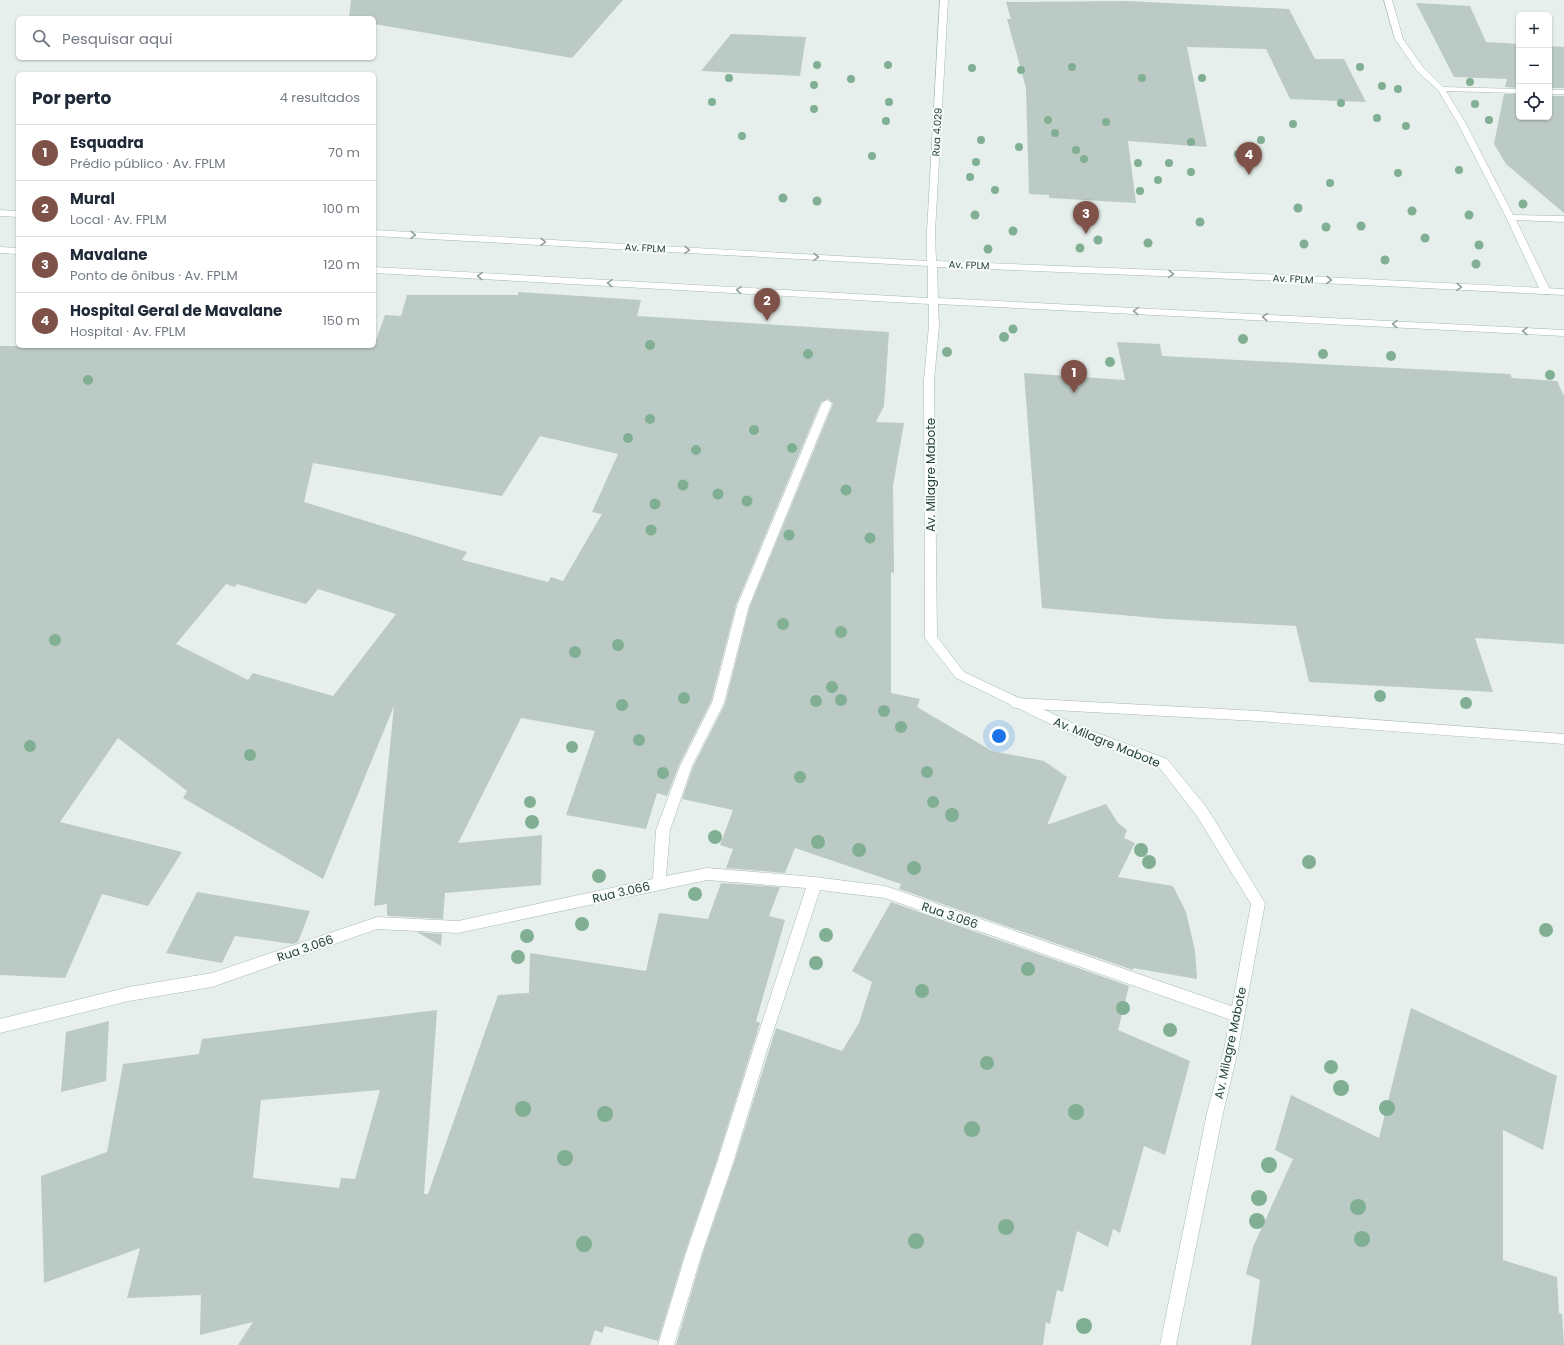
<!DOCTYPE html>
<html lang="pt">
<head>
<meta charset="utf-8">
<style>
  body { margin:0; font-family:Poppins,sans-serif; background:#f2f2f3; color:#1f2937 }
  .controls { position:absolute; right:12px; top:12px; display:grid; overflow:hidden; border-radius:6px; box-shadow:0 1px 3px #0004 }
  .controls button { width:36px; height:36px; display:grid; place-items:center; padding:0; border:0; border-bottom:1px solid #e0e1e3; background:#fff; color:#1f2937; font:20px sans-serif }
  .you { position:absolute; left:999px; top:736px; width:14px; height:14px; margin:-10px; border:3px solid #fff; border-radius:50%; background:#1a73e8; box-shadow:0 0 0 6px #1a73e833 }
  .badge { display:grid; place-items:center; width:26px; height:26px; border-radius:50%; background:#7f5249; color:#fff; font-size:13px; font-weight:700 }
  .pin { position:absolute; translate:-50% -33px; filter:drop-shadow(0 1px 2px #0008) }
  .pin::after { content:''; position:absolute; top:21px; width:14px; height:12px; background:inherit; clip-path:polygon(0 0,100% 0,50% 100%) }
  .list { margin:0; padding:0; list-style:none }
  h2 { display:flex; justify-content:space-between; align-items:center; height:52px; margin:0; padding:0 16px; font-size:17px }
  h2 small { font-size:13px; font-weight:400; color:#747a83 }
  .list li { display:grid; grid-template-columns:26px 1fr auto; gap:12px; align-items:center; box-sizing:border-box; height:56px; padding:0 16px; border-top:1px solid #e0e1e3 }
  .list b { display:block; font-size:15px; white-space:nowrap }
  .list p { margin:0; font-size:13px; white-space:nowrap; color:#747a83 }
  .list em { font-size:13px; font-style:normal; color:#747a83 }
  .icon { flex:none; width:22px; height:22px; fill:none; stroke:currentColor; stroke-width:2; stroke-linecap:round; stroke-linejoin:round }
  .map { position:relative; flex:none; width:1564px; height:1345px; overflow:hidden }
  .search { position:absolute; background:#fff; box-shadow:0 1px 3px #0004; left:16px; top:16px; width:360px; height:44px; display:flex; align-items:center; gap:10px; box-sizing:border-box; padding:0 14px; border-radius:6px; color:#747a83; font-size:15px }
  .panel { position:absolute; background:#fff; box-shadow:0 1px 3px #0004; left:16px; top:72px; width:360px; height:276px; border-radius:6px }
  .map>svg:first-child { display:block }
</style>
</head>
<body>
<div class="map">
<svg width="1564" height="1345" viewBox="0 0 1564 1345">
  <rect width="100%" height="100%" fill="#e6efeb"/>
  <path fill="#bbcac4" fill-rule="evenodd" d="M351,0H623L572,58L374,24V18H349Z
    M1126,1L1289,9L1315,59H1344L1366,102L1290,99L1266,49L1187,47L1207,147L1128,141L1136,203L1049,198V195L1029,194L1026,88L1007,19H1011L1006,2Z
    M1416,3L1470,6L1486,42L1519,44V88L1505,87L1507,79L1454,77Z
    M731,34L806,37L800,76L701,71Z
    M1549,46L1564,47V88H1549Z
    M1504,94H1519V117H1549V96H1564V213L1506,164L1494,144Z
    M518,292L641,300L637,316L889,332L884,406L876,422L904,423L893,486L894,573L891,572V693L920,699L917,707L992,751L1044,761L1067,777L1047,825L1106,804L1118,823L1127,830L1124,838L1135,843L1118,877L1173,886L1186,912L1195,951L1197,979L1133,968V970L899,889L901,884L795,848L785,873L726,868L733,849L720,845L733,810L682,799L693,767L725,704L750,606L833,404L828,399L821,402L736,605L711,702L679,765L667,796L657,793L646,829L566,815L595,731L521,718L458,843L542,835L541,885L445,893L443,919L389,916L387,915V904L374,906L394,706L323,879L183,798L187,791L118,738L60,822L182,852L148,906L102,894L65,978L0,975V346H374L385,315L401,316L407,295H518ZM540,436L618,454L592,512L602,514L563,581L551,577L548,582L462,560L467,552L304,502L313,463L502,496ZM226,584L235,587L237,584L306,604L318,589L396,614L333,696L253,673L248,680L176,644Z
    M1117,342L1160,344L1162,356L1510,374L1512,378L1557,381L1564,396V644L1475,638L1493,692L1309,682L1296,626L1166,619L1042,608L1024,373L1125,380Z
    M721,883L780,887L769,916L785,920L756,1021L760,1023L716,1163L685,1253L658,1341L605,1326L602,1333L595,1330L590,1345H238L253,1322L200,1335L201,1295L127,1298L140,1248L44,1283L41,1176L107,1152L123,1064L199,1054L202,1039L437,1010L424,1194H428L498,995L529,993L530,953L646,971L659,913L708,919ZM380,1090L355,1179L341,1178L339,1188L253,1178L261,1100Z
    M197,892L310,911L298,942L293,944L235,936L222,963L166,953Z
    M891,902L1129,986L1118,1030L1190,1061L1165,1155L1144,1146L1120,1233L1113,1229L1108,1247L1077,1231L1063,1292L1057,1290L1050,1324L1046,1322L1043,1345H676L703,1253L734,1163L776,1028L842,1051L859,1023L872,982L852,971Z
    M417,932L442,934L441,946Z
    M1411,1008L1557,1076L1543,1150L1503,1130V1260L1557,1277L1559,1313L1562,1314L1564,1345H1251L1260,1280L1246,1274L1253,1247L1293,1159L1275,1150L1291,1095L1379,1138Z
    M109,1021L106,1081L61,1092L66,1032Z"/>
  <g fill="none" stroke-linecap="round" stroke-linejoin="round">
    <g stroke="#a8b8b2" stroke-width="1">
      <path id="lane" d="M1384,0H1392L1403,39L1423,67L1443,87L1519,89V93L1446,91L1465,122L1513,215L1564,216V222L1516,220L1551,292L1549,294H1543L1541,292L1506,217L1457,122L1438,90L1417,71L1395,39Z
        M1549,90H1564V94H1549Z
        M1016,698L1258,711L1564,734V744L1258,721L1016,708L1012,707L1010,703L1012,699Z"/>
    </g>
    <g stroke="#a8b8b2" stroke-width="1">
      <path id="street" d="M827,400L832,403L749,606L724,703L692,766L670,830L666,876L707,868L815,877L885,886L1237,1008L1242,1010L1244,1015L1242,1020L1237,1022L885,898L820,890L767,1050L733,1163L702,1253L674,1345H658L686,1253L717,1163L753,1050L806,888L707,880L458,933L377,929L212,987L129,1001L0,1033V1019L129,987L212,973L377,917L458,921L653,879L656,830L680,766L712,703L737,606L822,403Z"/>
    </g>
    <g stroke="#a4bbb3" stroke-width="1">
      <path id="secondary" d="M940,0H948L935,232L936,261L1282,275L1564,289V295L1282,281L937,267L938,298L1564,330V336L938,304L939,326L934,380L937,637L964,672L1081,727L1167,759L1207,808L1265,903L1238,1050L1223,1113L1176,1345H1160L1207,1113L1224,1050L1251,904L1197,816L1159,767L1073,735L956,678L927,641L925,638L924,380L929,326V304L374,273V267L928,298V266L374,236V230L927,261V232Z
        M0,210L18,211V217L0,216Z
        M0,247L18,248V254L0,253Z"/>
    </g>
    <use href="#lane" fill="#fff" fill-rule="evenodd"/>
    <use href="#street" fill="#fff" fill-rule="evenodd"/>
    <use href="#secondary" fill="#fff" fill-rule="evenodd"/>
  </g>
  <g fill="#80af93">
    <circle cx="817" cy="65" r="4"/>
    <circle cx="888" cy="65" r="4"/>
    <circle cx="1072" cy="67" r="4"/>
    <circle cx="1360" cy="67" r="4"/>
    <circle cx="972" cy="68" r="4"/>
    <circle cx="1021" cy="70" r="4"/>
    <circle cx="729" cy="78" r="4"/>
    <circle cx="1142" cy="78" r="4"/>
    <circle cx="1202" cy="78" r="4"/>
    <circle cx="851" cy="79" r="4"/>
    <circle cx="1470" cy="82" r="4"/>
    <circle cx="814" cy="85" r="4"/>
    <circle cx="1382" cy="86" r="4"/>
    <circle cx="1398" cy="89" r="4"/>
    <circle cx="712" cy="102" r="4"/>
    <circle cx="889" cy="102" r="4"/>
    <circle cx="1341" cy="103" r="4"/>
    <circle cx="1475" cy="104" r="4"/>
    <circle cx="814" cy="109" r="4"/>
    <circle cx="1377" cy="118" r="4"/>
    <circle cx="1048" cy="120" r="4"/>
    <circle cx="1489" cy="120" r="4"/>
    <circle cx="886" cy="121" r="4"/>
    <circle cx="1106" cy="122" r="4"/>
    <circle cx="1293" cy="124" r="4"/>
    <circle cx="1406" cy="126" r="4"/>
    <circle cx="1055" cy="133" r="4"/>
    <circle cx="742" cy="136" r="4"/>
    <circle cx="981" cy="140" r="4"/>
    <circle cx="1261" cy="140" r="4"/>
    <circle cx="1191" cy="142" r="4"/>
    <circle cx="1019" cy="147" r="4"/>
    <circle cx="1076" cy="150" r="4"/>
    <circle cx="1238" cy="154" r="4"/>
    <circle cx="872" cy="156" r="4"/>
    <circle cx="1084" cy="159" r="4"/>
    <circle cx="976" cy="162" r="4"/>
    <circle cx="1138" cy="163" r="4"/>
    <circle cx="1169" cy="163" r="4"/>
    <circle cx="1459" cy="170" r="4"/>
    <circle cx="1191" cy="172" r="4"/>
    <circle cx="1398" cy="173" r="4"/>
    <circle cx="970" cy="177" r="4"/>
    <circle cx="1158" cy="180" r="4"/>
    <circle cx="1330" cy="183" r="4"/>
    <circle cx="995" cy="190" r="4"/>
    <circle cx="1140" cy="191" r="4"/>
    <circle cx="783" cy="198" r="4.5"/>
    <circle cx="817" cy="201" r="4.5"/>
    <circle cx="1523" cy="204" r="4.5"/>
    <circle cx="1298" cy="208" r="4.5"/>
    <circle cx="1412" cy="211" r="4.5"/>
    <circle cx="975" cy="215" r="4.5"/>
    <circle cx="1469" cy="215" r="4.5"/>
    <circle cx="1200" cy="222" r="4.5"/>
    <circle cx="1361" cy="226" r="4.5"/>
    <circle cx="1326" cy="227" r="4.5"/>
    <circle cx="1013" cy="231" r="4.5"/>
    <circle cx="1425" cy="238" r="4.5"/>
    <circle cx="1098" cy="240" r="4.5"/>
    <circle cx="1148" cy="243" r="4.5"/>
    <circle cx="1304" cy="244" r="4.5"/>
    <circle cx="1479" cy="245" r="4.5"/>
    <circle cx="1080" cy="248" r="4.5"/>
    <circle cx="988" cy="249" r="4.5"/>
    <circle cx="1385" cy="260" r="4.5"/>
    <circle cx="1476" cy="264" r="4.5"/>
    <circle cx="1013" cy="329" r="4.5"/>
    <circle cx="1004" cy="337" r="5"/>
    <circle cx="1243" cy="339" r="5"/>
    <circle cx="650" cy="345" r="5"/>
    <circle cx="947" cy="352" r="5"/>
    <circle cx="808" cy="354" r="5"/>
    <circle cx="1323" cy="354" r="5"/>
    <circle cx="1391" cy="356" r="5"/>
    <circle cx="1110" cy="362" r="5"/>
    <circle cx="1550" cy="375" r="5"/>
    <circle cx="88" cy="380" r="5"/>
    <circle cx="650" cy="419" r="5"/>
    <circle cx="754" cy="430" r="5"/>
    <circle cx="628" cy="438" r="5"/>
    <circle cx="792" cy="448" r="5"/>
    <circle cx="696" cy="450" r="5"/>
    <circle cx="683" cy="485" r="5.5"/>
    <circle cx="846" cy="490" r="5.5"/>
    <circle cx="718" cy="494" r="5.5"/>
    <circle cx="747" cy="501" r="5.5"/>
    <circle cx="655" cy="504" r="5.5"/>
    <circle cx="651" cy="530" r="5.5"/>
    <circle cx="789" cy="535" r="5.5"/>
    <circle cx="870" cy="538" r="5.5"/>
    <circle cx="783" cy="624" r="6"/>
    <circle cx="841" cy="632" r="6"/>
    <circle cx="55" cy="640" r="6"/>
    <circle cx="618" cy="645" r="6"/>
    <circle cx="575" cy="652" r="6"/>
    <circle cx="832" cy="687" r="6"/>
    <circle cx="1380" cy="696" r="6"/>
    <circle cx="684" cy="698" r="6"/>
    <circle cx="841" cy="700" r="6"/>
    <circle cx="816" cy="701" r="6"/>
    <circle cx="1466" cy="703" r="6"/>
    <circle cx="622" cy="705" r="6"/>
    <circle cx="884" cy="711" r="6"/>
    <circle cx="901" cy="727" r="6"/>
    <circle cx="639" cy="740" r="6"/>
    <circle cx="30" cy="746" r="6"/>
    <circle cx="572" cy="747" r="6"/>
    <circle cx="250" cy="755" r="6"/>
    <circle cx="927" cy="772" r="6"/>
    <circle cx="663" cy="773" r="6"/>
    <circle cx="800" cy="777" r="6"/>
    <circle cx="530" cy="802" r="6"/>
    <circle cx="933" cy="802" r="6"/>
    <circle cx="952" cy="815" r="7"/>
    <circle cx="532" cy="822" r="7"/>
    <circle cx="715" cy="837" r="7"/>
    <circle cx="818" cy="842" r="7"/>
    <circle cx="859" cy="850" r="7"/>
    <circle cx="1141" cy="850" r="7"/>
    <circle cx="1149" cy="862" r="7"/>
    <circle cx="1309" cy="862" r="7"/>
    <circle cx="914" cy="868" r="7"/>
    <circle cx="599" cy="876" r="7"/>
    <circle cx="695" cy="894" r="7"/>
    <circle cx="582" cy="924" r="7"/>
    <circle cx="1546" cy="930" r="7"/>
    <circle cx="826" cy="935" r="7"/>
    <circle cx="527" cy="936" r="7"/>
    <circle cx="518" cy="957" r="7"/>
    <circle cx="816" cy="963" r="7"/>
    <circle cx="1028" cy="969" r="7"/>
    <circle cx="922" cy="991" r="7"/>
    <circle cx="1123" cy="1008" r="7"/>
    <circle cx="1170" cy="1030" r="7"/>
    <circle cx="987" cy="1063" r="7"/>
    <circle cx="1331" cy="1067" r="7"/>
    <circle cx="1341" cy="1088" r="8"/>
    <circle cx="1387" cy="1108" r="8"/>
    <circle cx="523" cy="1109" r="8"/>
    <circle cx="1076" cy="1112" r="8"/>
    <circle cx="605" cy="1114" r="8"/>
    <circle cx="972" cy="1129" r="8"/>
    <circle cx="565" cy="1158" r="8"/>
    <circle cx="1269" cy="1165" r="8"/>
    <circle cx="1259" cy="1198" r="8"/>
    <circle cx="1358" cy="1207" r="8"/>
    <circle cx="1257" cy="1221" r="8"/>
    <circle cx="1006" cy="1227" r="8"/>
    <circle cx="1362" cy="1239" r="8"/>
    <circle cx="916" cy="1241" r="8"/>
    <circle cx="584" cy="1244" r="8"/>
    <circle cx="1084" cy="1326" r="8"/>
  </g>
  <defs><path id="oneway-chevron" d="M-2-3.5L2.5 0L-2 3.5" fill="none" stroke-width="1.6" stroke-linecap="round" stroke-linejoin="round"/></defs>
  <g stroke="#92a09c">
    <use href="#oneway-chevron" transform="translate(413 235) rotate(3)"/>
    <use href="#oneway-chevron" transform="translate(543 242) rotate(3)"/>
    <use href="#oneway-chevron" transform="translate(687 250) rotate(3)"/>
    <use href="#oneway-chevron" transform="translate(816 257) rotate(3)"/>
    <use href="#oneway-chevron" transform="translate(1171 274) rotate(2)"/>
    <use href="#oneway-chevron" transform="translate(480 276) rotate(-177)"/>
    <use href="#oneway-chevron" transform="translate(1329 280) rotate(3)"/>
    <use href="#oneway-chevron" transform="translate(610 283) rotate(-177)"/>
    <use href="#oneway-chevron" transform="translate(1459 287) rotate(3)"/>
    <use href="#oneway-chevron" transform="translate(739 290) rotate(-177)"/>
    <use href="#oneway-chevron" transform="translate(1136 311) rotate(-177)"/>
    <use href="#oneway-chevron" transform="translate(1265 317) rotate(-177)"/>
    <use href="#oneway-chevron" transform="translate(1395 324) rotate(-177)"/>
    <use href="#oneway-chevron" transform="translate(1525 331) rotate(-177)"/>
  </g>
  <g text-anchor="middle" dominant-baseline="central" stroke-width="4" stroke-linejoin="round" paint-order="stroke">
    <g font-size="10" fill="#24423a" stroke="#f7fbf9">
      <text transform="translate(937 132) rotate(-87)">Rua 4.029</text>
      <text transform="translate(645 248) rotate(3)">Av. FPLM</text>
      <text transform="translate(969 265) rotate(2)">Av. FPLM</text>
      <text transform="translate(1293 279) rotate(3)">Av. FPLM</text>
    </g>
    <g font-size="12" fill="#24423a" stroke="#f7fbf9">
      <text transform="translate(930 475) rotate(-90)">Av. Milagre Mabote</text>
      <text transform="translate(1107 742) rotate(22)">Av. Milagre Mabote</text>
      <text transform="translate(621 892) rotate(-13)">Rua 3.066</text>
      <text transform="translate(950 915) rotate(19)">Rua 3.066</text>
      <text transform="translate(305 948) rotate(-19)">Rua 3.066</text>
      <text transform="translate(1230 1043) rotate(-78)">Av. Milagre Mabote</text>
    </g>
  </g>
</svg>
<div class="controls">
<button>+</button>
<button>−</button>
<button><svg class="icon" aria-label="locate" viewBox="0 0 24 24"><circle cx="12" cy="12" r="6"/><path d="M12 2v4M12 18v4M2 12h4M18 12h4"/></svg></button>
</div>
<div class="you"></div>
<div class="pin badge" style="left:1074px;top:393px">1</div>
<div class="pin badge" style="left:767px;top:321px">2</div>
<div class="pin badge" style="left:1086px;top:234px">3</div>
<div class="pin badge" style="left:1249px;top:175px">4</div>
<div class="search"><svg class="icon" aria-label="search" viewBox="0 0 24 24"><circle cx="10" cy="10" r="6"/><path d="M15 15l6 6"/></svg>Pesquisar aqui</div>
<section class="panel">
<h2>Por perto<small>4 resultados</small></h2>
<ul class="list">
<li><span class="badge">1</span><div><b>Esquadra</b><p>Prédio público · Av. FPLM</p></div><em>70 m</em></li>
<li><span class="badge">2</span><div><b>Mural</b><p>Local · Av. FPLM</p></div><em>100 m</em></li>
<li><span class="badge">3</span><div><b>Mavalane</b><p>Ponto de ônibus · Av. FPLM</p></div><em>120 m</em></li>
<li><span class="badge">4</span><div><b>Hospital Geral de Mavalane</b><p>Hospital · Av. FPLM</p></div><em>150 m</em></li>
</ul>
</section>
</div>
</body>
</html>
